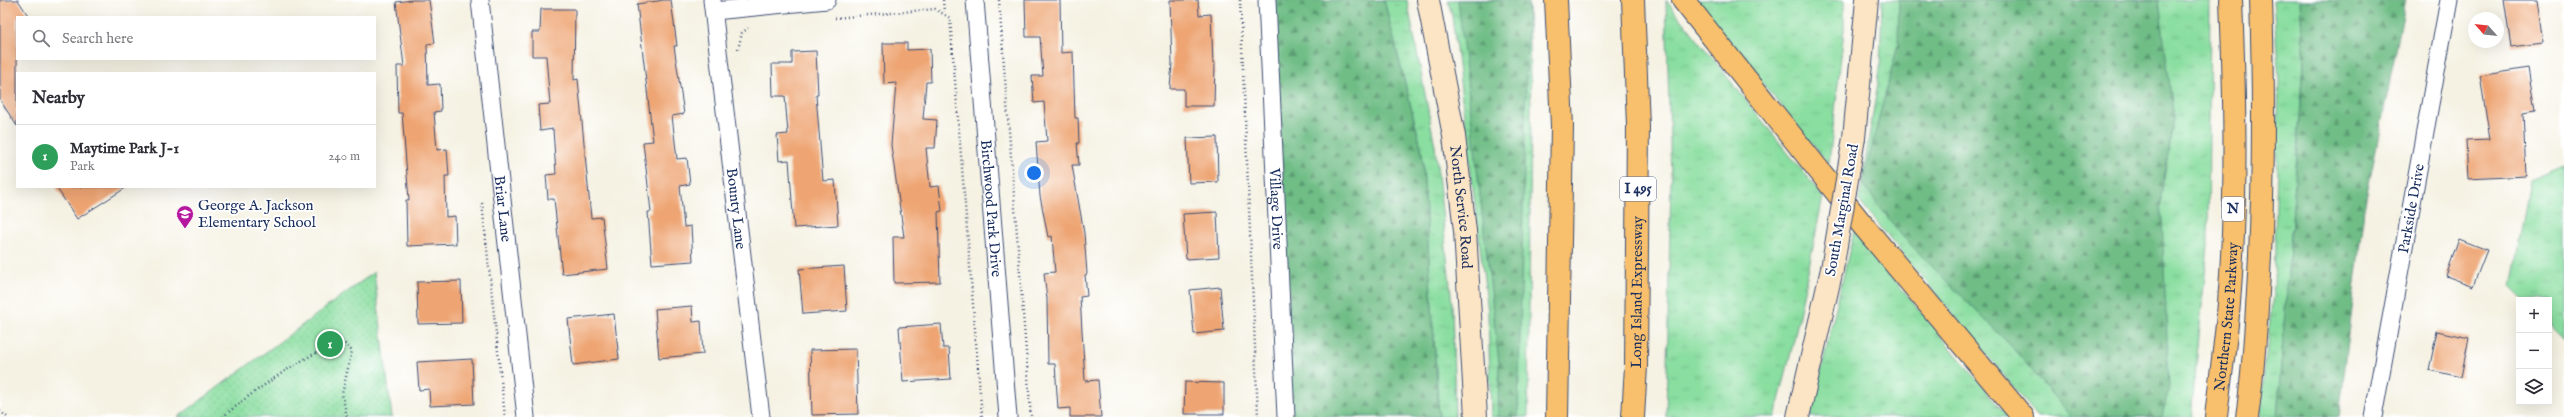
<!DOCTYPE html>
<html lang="en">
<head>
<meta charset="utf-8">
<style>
  body { margin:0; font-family:"IM FELL English",serif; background:#f2f2f3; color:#2b2b33 }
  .controls { position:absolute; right:12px; bottom:12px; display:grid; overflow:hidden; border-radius:0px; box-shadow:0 4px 16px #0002 }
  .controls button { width:36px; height:36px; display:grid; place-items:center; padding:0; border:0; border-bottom:1px solid #e1e1e2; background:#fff; color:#2b2b33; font:20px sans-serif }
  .compass { position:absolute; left:2468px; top:12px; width:36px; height:36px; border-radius:50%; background:#fff; box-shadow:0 4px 16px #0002; rotate:297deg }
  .you { position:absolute; left:1034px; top:173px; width:14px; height:14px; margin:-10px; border:3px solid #fff; border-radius:50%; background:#1a73e8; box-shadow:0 0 0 6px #1a73e833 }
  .badge { display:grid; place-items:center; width:26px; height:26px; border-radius:50%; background:#b5179e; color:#fff; font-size:13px; font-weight:700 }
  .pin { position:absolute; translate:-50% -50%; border:2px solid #fff; box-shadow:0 1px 4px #0006 }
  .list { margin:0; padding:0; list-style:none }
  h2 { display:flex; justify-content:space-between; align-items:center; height:52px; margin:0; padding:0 16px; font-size:17px }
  h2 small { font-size:13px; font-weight:400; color:#7c7c81 }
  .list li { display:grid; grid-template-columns:26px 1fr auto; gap:12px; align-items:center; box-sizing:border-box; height:64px; padding:0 16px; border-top:1px solid #e1e1e2 }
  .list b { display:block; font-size:15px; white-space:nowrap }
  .list p { margin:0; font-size:13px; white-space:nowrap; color:#7c7c81 }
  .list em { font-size:13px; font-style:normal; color:#7c7c81 }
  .icon { flex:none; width:22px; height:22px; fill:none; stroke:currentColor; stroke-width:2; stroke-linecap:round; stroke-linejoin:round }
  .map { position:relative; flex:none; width:2564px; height:417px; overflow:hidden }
  .search { position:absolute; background:#fff; box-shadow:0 4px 16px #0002; left:16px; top:16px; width:360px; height:44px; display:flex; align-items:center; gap:10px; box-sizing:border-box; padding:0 14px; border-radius:0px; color:#7c7c81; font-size:15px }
  .panel { position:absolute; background:#fff; box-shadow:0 4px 16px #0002; left:16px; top:72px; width:360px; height:116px; border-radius:0px }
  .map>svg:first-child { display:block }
</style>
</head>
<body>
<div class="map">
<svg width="2564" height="417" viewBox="0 0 2564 417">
  <defs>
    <pattern id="grass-tufts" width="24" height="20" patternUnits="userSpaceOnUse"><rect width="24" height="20" fill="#8adea0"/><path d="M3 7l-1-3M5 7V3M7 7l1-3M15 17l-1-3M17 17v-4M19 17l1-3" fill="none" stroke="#76bf8c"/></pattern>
    <pattern id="forest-firs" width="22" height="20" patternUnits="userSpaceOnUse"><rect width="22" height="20" fill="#6fbd86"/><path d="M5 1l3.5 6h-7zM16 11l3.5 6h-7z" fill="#5a9a71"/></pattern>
    <pattern id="park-dots" width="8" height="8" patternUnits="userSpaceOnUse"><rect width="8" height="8" fill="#8adea0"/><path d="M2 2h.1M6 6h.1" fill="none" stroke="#76bf8c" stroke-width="1.8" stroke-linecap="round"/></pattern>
  </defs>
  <rect width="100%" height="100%" fill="#fff"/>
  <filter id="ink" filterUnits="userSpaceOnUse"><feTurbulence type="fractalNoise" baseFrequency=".025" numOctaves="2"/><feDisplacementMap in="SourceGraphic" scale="8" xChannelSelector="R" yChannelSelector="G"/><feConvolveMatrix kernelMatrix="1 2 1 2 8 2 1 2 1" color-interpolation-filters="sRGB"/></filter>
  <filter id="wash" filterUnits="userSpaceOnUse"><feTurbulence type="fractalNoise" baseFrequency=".012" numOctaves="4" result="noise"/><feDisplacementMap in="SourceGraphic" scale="16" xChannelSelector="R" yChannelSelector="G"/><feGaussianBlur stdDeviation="0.9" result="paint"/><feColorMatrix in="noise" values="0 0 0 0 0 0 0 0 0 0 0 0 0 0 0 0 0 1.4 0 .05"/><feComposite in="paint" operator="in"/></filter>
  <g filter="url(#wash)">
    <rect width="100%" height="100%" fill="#f5f2e3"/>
    <path fill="url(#grass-tufts)" stroke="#52867f" d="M1384,0H1407L1435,146L1452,304L1455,417H1439L1422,151Z
      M1448,0H1528L1531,109L1528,417H1491L1488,312L1452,16Z
      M1666,0L1823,197L1794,340L1775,417H1666L1671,178Z
      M1694,0H1844V30L1829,164Z
      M1882,0H2210L2208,245L2191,417H2038L1859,201L1880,69Z
      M2273,0H2300L2304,64L2277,417H2259L2274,285L2279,79Z
      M2564,167V340L2549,325V300H2524L2511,287L2530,181Z
      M1854,231L2008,417H1810Z"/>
    <path fill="url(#forest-firs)" stroke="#457672" d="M1267,0H1384L1422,151L1439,417H1286Z
      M1458,0H1528L1518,417H1498L1499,363Z
      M1899,0H2159L2174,119L2161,196L2169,387L2162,417H2071L2013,348L1903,237L1862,184L1898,44Z
      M2300,0H2406L2364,209L2339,417H2277L2304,64Z"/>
    <path fill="url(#park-dots)" stroke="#52867f" d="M374,272L392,417H178Z"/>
    <g id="blocks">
      <path fill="#eea573" d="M0,0H18L29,17H17V126L0,100Z
        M412,0H429L435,43L427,44L428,85L440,84L441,111L434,112L437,150L447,149L449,176H445L446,217L455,216L456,244L407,246L406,200H409L402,113H398L397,66H404L396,2Z
        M664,0H671L677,46H674L684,114L672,116L677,159L687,158L690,184L680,186L684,227L691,226L693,261L652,264L648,212H651L643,142L653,141L637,4Z
        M1025,0H1060L1061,53L1073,52L1075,118H1078L1079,143H1077L1079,165H1072L1084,233L1087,274L1085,275L1087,296L1080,297L1085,381L1098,380L1101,417H1070V408L1058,409L1055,364H1048L1047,299L1044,273L1055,272L1052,236L1048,237L1040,196L1036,142L1047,141L1044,102L1034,103L1032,76H1043L1040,37H1026Z
        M1170,0H1198L1199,15L1211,14L1213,63H1215L1214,106H1184V89H1170L1172,63Z
        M2504,0H2537L2543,43L2511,47Z
        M541,9H575L574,80L578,79L591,218L602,217L608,269L562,274L554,199H548L546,175L556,174L553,129L540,131L538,105L550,104L546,56H532V32H540Z
        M883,43H907V50L930,49L931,82H926L923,119L937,120L935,148H926L930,187L939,186L942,211L938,212L940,282L894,283L893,237H904L891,145L896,83L884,84Z
        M816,51L818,95H816L823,181L835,180L838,225L794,228L789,160L779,161L777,135L788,134L785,96H773L772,64H792V52Z
        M2528,68L2535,111L2523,113L2526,176L2468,179L2466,140L2490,139L2480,76Z
        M1217,137L1218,182L1189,183L1187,138Z
        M56,187H127L77,219Z
        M1217,212L1219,257L1186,259L1183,214Z
        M2459,239L2487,250L2473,286L2446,276Z
        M844,266L847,311L803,314L799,269Z
        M461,281L462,323L418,324L417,282Z
        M1220,287L1224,331L1194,334L1190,290Z
        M692,306L693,322L701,321L703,354L659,358L655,309Z
        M614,314L619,359L573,365L568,319Z
        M941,324L943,348H949L951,379L903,382L899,327Z
        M2437,331L2469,338L2461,377L2429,370Z
        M856,349L858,414L812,415L810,350Z
        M472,359L474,404L430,406L429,389L419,390L417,362Z
        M1185,382L1224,383V414H1184Z"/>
    </g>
  </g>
  <g filter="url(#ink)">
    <use href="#blocks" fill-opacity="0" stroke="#3c4c72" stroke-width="1"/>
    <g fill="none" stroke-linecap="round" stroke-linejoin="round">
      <g stroke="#3c4c72" stroke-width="19">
        <g id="minor">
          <path id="s1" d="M480,0L526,417"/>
          <path id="s2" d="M712,0L761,417"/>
          <path id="s3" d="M975,0L1008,417"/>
          <path id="s4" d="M1267,0L1286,417"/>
          <path d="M714,11L827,0"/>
          <path id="s5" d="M2373,417L2449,0"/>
        </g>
      </g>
      <g stroke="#3c4c72" stroke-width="24">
        <g id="secondary">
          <path id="s6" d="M1428,0L1454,136L1465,231L1476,417"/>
          <path d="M1854,138L1867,0"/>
          <path d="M1798,417L1832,269"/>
        </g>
      </g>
      <g stroke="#3c4c72" stroke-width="24">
        <g id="motorway">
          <path d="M1556,0L1562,126L1557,417"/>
          <path d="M1683,0L1861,223L2023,417"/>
          <path id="s7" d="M1633,417L1636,366L1638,126L1633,0"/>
          <path id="s8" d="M2216,417C2220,379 2226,341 2229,303C2237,202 2235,101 2231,0"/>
          <path d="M2247,417C2254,370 2256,323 2259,275C2264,183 2264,92 2261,0"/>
        </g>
      </g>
      <path stroke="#3c4c72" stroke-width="2.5" stroke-dasharray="1 3" stroke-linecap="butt" d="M943,0L944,12
        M999,0L1031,417
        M1240,0L1258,417
        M835,18L935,9L950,18L982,417
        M738,49L742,33L748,28
        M482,203L505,417
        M0,411L7,417
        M223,417C242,399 320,343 344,343L352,351L342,394L347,417"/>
      <use href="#minor" stroke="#fff" stroke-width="17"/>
      <use href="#secondary" stroke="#fce5c4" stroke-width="22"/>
      <use href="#motorway" stroke="#f8bf6c" stroke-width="22"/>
      <g stroke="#3c4c72" stroke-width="24" stroke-linecap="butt">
        <path id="secondary-bridge" d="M1832,269L1854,138"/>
      </g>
      <use href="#secondary-bridge" stroke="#fce5c4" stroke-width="22"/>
    </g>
  </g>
  <defs>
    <g id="school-pin" transform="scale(0.9)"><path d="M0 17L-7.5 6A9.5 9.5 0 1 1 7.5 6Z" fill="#b5179e" stroke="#fff"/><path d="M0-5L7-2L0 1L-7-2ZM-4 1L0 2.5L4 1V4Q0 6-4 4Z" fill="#fff"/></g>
  </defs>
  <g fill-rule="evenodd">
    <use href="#school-pin" x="185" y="214"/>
  </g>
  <g text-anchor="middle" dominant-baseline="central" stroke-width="3.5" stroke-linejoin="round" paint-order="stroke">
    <g fill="#fff" stroke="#5f6d8e" stroke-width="1">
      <rect x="1620" y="177" width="36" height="24" rx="3"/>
      <rect x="2222" y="197" width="22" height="24" rx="3"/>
    </g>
    <g font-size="14" font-weight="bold" fill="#1b2f5e">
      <text x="1638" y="189">I 495</text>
      <text x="2233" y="209">N</text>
    </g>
    <g font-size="15" fill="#1b2f5e" stroke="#fff" text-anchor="start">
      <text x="198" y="205">George A. Jackson<tspan x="198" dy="17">Elementary School</tspan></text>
    </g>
    <g font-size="15" fill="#1b2f5e" stroke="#fff">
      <text stroke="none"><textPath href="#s6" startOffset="210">North Service Road</textPath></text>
      <text stroke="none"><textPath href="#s1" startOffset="210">Briar Lane</textPath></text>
      <text stroke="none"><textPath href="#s2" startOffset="210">Bounty Lane</textPath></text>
      <text stroke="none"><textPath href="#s3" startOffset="209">Birchwood Park Drive</textPath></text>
      <text stroke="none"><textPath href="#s4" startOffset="209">Village Drive</textPath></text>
      <text stroke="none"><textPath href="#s5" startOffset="212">Parkside Drive</textPath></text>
      <text transform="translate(1842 210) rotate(-80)">South Marginal Road</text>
      <text stroke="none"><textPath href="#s7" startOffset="125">Long Island Expressway</textPath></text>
      <text stroke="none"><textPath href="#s8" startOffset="101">Northern State Parkway</textPath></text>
    </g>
  </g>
</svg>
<div class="controls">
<button>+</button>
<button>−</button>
<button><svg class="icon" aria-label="layers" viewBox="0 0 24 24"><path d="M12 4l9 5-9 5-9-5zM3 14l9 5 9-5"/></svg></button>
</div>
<svg class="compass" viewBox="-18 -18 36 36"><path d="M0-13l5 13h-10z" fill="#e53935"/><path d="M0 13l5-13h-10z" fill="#7c7c81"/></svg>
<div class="you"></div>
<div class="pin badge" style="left:330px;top:344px;background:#2e9e5b">1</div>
<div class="search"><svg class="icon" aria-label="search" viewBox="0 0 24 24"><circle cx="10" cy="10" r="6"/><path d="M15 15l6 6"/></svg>Search here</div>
<section class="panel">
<h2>Nearby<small></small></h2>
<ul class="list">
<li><span class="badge" style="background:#2e9e5b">1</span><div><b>Maytime Park J-1</b><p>Park</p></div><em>240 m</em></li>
</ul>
</section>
</div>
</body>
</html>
